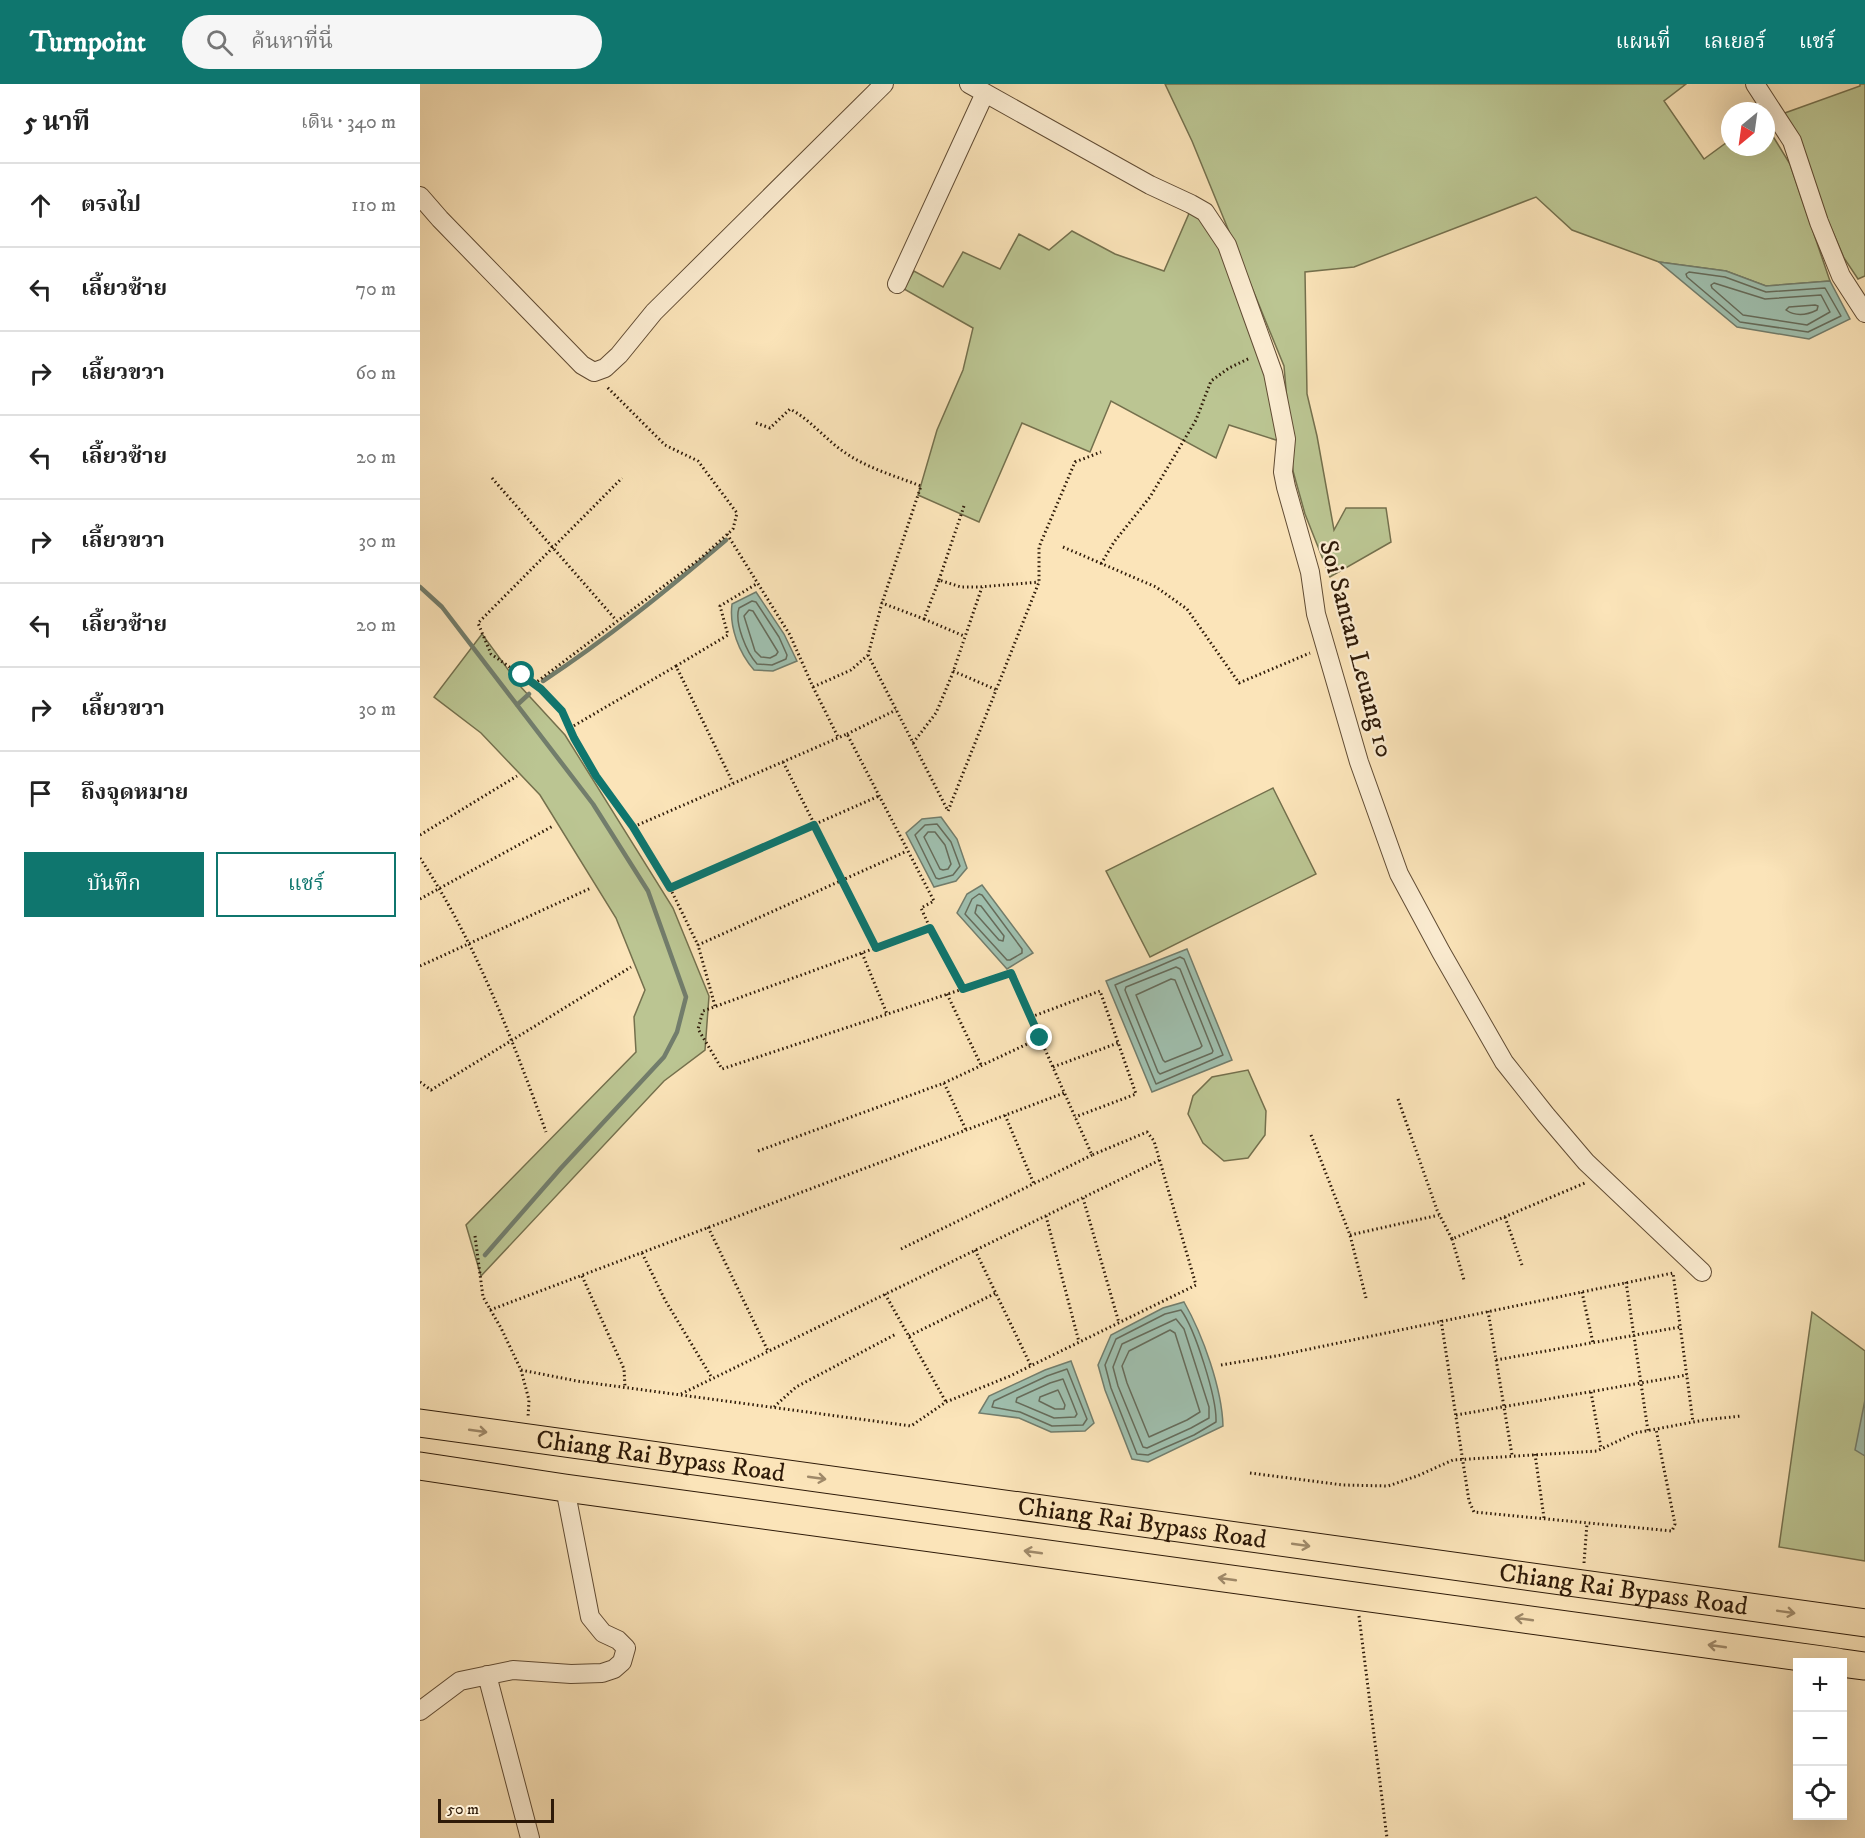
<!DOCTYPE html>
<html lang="th">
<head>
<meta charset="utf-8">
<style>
  body { margin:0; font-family:"IM FELL DW Pica","Noto Serif Thai",serif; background:#f6f6f6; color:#222 }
  .controls { position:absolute; right:18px; bottom:18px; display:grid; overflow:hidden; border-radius:0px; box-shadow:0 6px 24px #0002 }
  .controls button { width:54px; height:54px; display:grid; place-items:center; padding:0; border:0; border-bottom:2px solid #e0e0e0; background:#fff; color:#222; font:30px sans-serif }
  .compass { position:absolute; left:1301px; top:18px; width:54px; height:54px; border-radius:50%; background:#fff; box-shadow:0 6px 24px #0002; rotate:209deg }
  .scale { position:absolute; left:18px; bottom:15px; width:116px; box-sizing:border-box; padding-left:6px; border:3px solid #2e1a08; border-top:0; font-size:16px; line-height:21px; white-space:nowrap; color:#2e1a08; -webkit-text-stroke:4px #fcedd2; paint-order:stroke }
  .stop { position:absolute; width:18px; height:18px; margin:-14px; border:4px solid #0f766e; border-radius:50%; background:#fff }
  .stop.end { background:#0f766e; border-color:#fff; box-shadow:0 2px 6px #0008 }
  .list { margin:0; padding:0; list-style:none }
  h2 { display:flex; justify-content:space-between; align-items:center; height:78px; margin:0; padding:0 24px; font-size:26px }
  h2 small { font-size:20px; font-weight:400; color:#767676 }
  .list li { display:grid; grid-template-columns:39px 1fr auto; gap:18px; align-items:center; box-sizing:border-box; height:84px; padding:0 24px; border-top:2px solid #e0e0e0 }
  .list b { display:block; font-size:22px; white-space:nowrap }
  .list em { font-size:20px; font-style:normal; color:#767676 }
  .actions { display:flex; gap:12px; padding:18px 24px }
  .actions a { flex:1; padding:14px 0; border:2px solid #0f766e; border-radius:0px; text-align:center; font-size:21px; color:#0f766e }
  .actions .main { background:#0f766e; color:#fff }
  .icon { flex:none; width:33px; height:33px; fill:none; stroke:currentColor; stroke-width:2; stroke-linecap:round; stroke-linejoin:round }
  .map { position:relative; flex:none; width:1445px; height:1754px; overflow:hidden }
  header { display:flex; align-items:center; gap:36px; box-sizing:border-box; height:84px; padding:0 30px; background:#0f766e; color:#fff }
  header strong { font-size:28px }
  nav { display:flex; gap:33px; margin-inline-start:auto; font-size:21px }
  .search { width:420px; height:54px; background:#f6f6f6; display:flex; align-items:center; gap:15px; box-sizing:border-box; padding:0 21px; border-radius:33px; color:#767676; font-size:22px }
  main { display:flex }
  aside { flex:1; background:#fff }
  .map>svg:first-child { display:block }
</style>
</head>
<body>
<header>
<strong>Turnpoint</strong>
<div class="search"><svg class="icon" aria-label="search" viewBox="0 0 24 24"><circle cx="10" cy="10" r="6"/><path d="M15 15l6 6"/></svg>ค้นหาที่นี่</div>
<nav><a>แผนที่</a><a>เลเยอร์</a><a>แชร์</a></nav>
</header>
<main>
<aside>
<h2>5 นาที<small>เดิน · 340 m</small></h2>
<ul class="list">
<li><svg class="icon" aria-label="ahead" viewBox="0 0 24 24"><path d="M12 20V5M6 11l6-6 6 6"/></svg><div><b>ตรงไป</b></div><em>110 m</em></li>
<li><svg class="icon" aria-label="left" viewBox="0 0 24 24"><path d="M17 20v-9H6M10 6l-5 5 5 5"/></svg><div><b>เลี้ยวซ้าย</b></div><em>70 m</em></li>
<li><svg class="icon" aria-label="right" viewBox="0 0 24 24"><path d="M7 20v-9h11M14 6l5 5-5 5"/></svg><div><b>เลี้ยวขวา</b></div><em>60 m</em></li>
<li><svg class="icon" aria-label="left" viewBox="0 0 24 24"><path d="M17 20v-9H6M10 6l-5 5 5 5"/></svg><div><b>เลี้ยวซ้าย</b></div><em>20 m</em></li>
<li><svg class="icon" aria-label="right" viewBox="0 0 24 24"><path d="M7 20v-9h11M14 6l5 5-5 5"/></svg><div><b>เลี้ยวขวา</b></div><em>30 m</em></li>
<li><svg class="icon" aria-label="left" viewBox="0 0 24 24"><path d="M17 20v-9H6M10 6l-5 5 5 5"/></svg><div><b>เลี้ยวซ้าย</b></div><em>20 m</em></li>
<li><svg class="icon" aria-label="right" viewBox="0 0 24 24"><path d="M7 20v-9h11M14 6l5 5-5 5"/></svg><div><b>เลี้ยวขวา</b></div><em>30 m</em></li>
<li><svg class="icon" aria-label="arrive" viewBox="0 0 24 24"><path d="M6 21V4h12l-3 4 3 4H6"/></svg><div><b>ถึงจุดหมาย</b></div></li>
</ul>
<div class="actions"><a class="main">บันทึก</a><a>แชร์</a></div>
</aside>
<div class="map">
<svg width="1445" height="1754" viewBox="0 0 1445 1754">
  <rect width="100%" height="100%" fill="#fbe4b9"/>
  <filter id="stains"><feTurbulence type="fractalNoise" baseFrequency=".00333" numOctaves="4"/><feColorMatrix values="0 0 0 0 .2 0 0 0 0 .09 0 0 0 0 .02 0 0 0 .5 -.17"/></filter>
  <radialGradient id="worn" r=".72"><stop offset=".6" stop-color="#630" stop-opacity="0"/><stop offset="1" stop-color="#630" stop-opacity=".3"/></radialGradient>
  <path fill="#bbc592" stroke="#74704d" stroke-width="1.5" d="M745,0H1266L1244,17L1284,75L1310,56V63H1346V41L1370,80L1410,197L1346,202L1306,187L1239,178L1152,146L1116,113L934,183L885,188L887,310L897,352L914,446L926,424H966L971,458L910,493L885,430L873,387L864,282L772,57Z
    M1440,0H1445V192L1438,195L1424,174L1362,30L1440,2Z
    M771,125L801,159L845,279L859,357L809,341L796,374L691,317L670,368L602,339L559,438L498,411L517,346L543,286L553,244L484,205L494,187L523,203L543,168L580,185L599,150L629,166L652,147L695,170L744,187Z
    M62,550L100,602L145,651L253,824L289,912L285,966L244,997L61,1192L46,1141L216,968L214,933L225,906L196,834L120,711L61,649L14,613Z
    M853,704L896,790L730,873L686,787Z
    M828,986L846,1027L845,1051L828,1074L804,1077L783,1059L768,1030L773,1012L792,993Z
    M1392,1228L1445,1267V1477L1359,1463Z"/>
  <path fill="#9fbfae" stroke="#727d6c" stroke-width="1.5" d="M1239,178L1306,187L1346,202L1410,197L1430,235L1389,255L1317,243Z
    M336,508L364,550L377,577L353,587L334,586C319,569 309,543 312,520Z
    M521,733L537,755L547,784L536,797L514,803L486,749L502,735Z
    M562,801L613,869L587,885L537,829L547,810Z
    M767,865L812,976L732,1008L686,897Z
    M764,1218C783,1251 802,1305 803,1342L728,1378L712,1375L685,1306L678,1281L691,1251L743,1224Z
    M651,1277L674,1339L665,1347L631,1348L599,1334L559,1329L569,1312L625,1286Z
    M1445,1316V1372L1435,1366Z"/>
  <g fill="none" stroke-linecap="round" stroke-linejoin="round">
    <path stroke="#666c5b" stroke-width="1.5" d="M1269,188L1305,193L1346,208L1405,204L1421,232L1388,248L1320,238L1267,193L1266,190Z
      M1294,199L1345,215L1401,211L1410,228L1387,241L1323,231L1292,204L1291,201Z
      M1395,221L1398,222L1397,226C1387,231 1376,233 1366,226L1369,223Z
      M332,517L336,518L359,553L367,571L366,575L352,581L337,580C327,569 314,539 319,524Z
      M329,526L333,527L358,568L356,571L350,574L341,573L335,567L324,532Z
      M517,740L531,758L540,782L533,791L519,795L516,794L495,751L505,741Z
      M508,748H515L525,761L531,780L528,785L523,786L520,785L504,753Z
      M559,810L562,811L602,865V869L590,876H587L545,830L552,815Z
      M557,821L561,822L584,852L583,857L579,856L555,829Z
      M760,873L764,875L803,971L736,1000L695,901Z
      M756,883L760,885L793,967L792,969L740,990L738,988L705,906L706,903Z
      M751,895L755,896L782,962L780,964L745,978L743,976L716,911Z
      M761,1226C775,1245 797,1314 796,1338L774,1351L728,1371L717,1370L691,1304L685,1281L696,1255L745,1230Z
      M756,1235L764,1245L789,1323V1334L771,1344L727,1364L723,1363L698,1302L693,1283L702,1260Z
      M750,1246L755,1249L780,1328L767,1336L729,1353L707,1299L702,1282L709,1267Z
      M647,1285L667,1335L663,1341L632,1342L600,1328L572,1323L574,1317L627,1292Z
      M643,1295L657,1330L655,1333L634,1334L596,1318L597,1314L630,1299Z
      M638,1306L645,1321L644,1325H635L619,1317L620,1313Z"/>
    <path stroke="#727d6c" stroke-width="4.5" d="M0,503L22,523L173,720L228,807L266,913L257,948L244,973L141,1084L65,1171
      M123,597C187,555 247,506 306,456
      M97,621L109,610"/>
    <g stroke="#614c34" stroke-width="20">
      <path id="minor" d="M549,0L730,101L771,120L785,128L807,161L853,289L866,355L863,388L866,403L890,488L896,530L939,678L979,790L1021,868L1084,978L1126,1031L1166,1078L1282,1188
        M1335,0L1372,57L1399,138L1421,192L1445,229
        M0,112L20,135L162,281L174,288L185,284L199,271L234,228L464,0
        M477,200L565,9
        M67,1591L110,1754
        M0,1627L40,1597L93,1586L151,1590L182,1589L194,1585L202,1578L206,1564L198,1556L183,1549L170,1533L145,1404"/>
    </g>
    <g stroke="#2e1a08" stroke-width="29">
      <g id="highway">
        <path id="s1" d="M0,1339L1445,1539"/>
        <path d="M0,1382L145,1404L1417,1578"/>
        <path d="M1422,1579L1445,1582"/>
      </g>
    </g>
    <path stroke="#2e1a08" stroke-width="3" stroke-dasharray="1.5 3" stroke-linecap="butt" d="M336,339L350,344L370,325C391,336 405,355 424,368C447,384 475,392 501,402L462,519
      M72,394L196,536
      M307,450L370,551L393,603L418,653
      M643,463L736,503L767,525L819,599L890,569
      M681,480L694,458L730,413L776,336L791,297L809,284L830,274
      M519,496L544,422
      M504,535L544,552
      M448,571L528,727L619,498V463L655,378L681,368
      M256,582L308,551L300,522L338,499
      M533,587L577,606
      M114,600L281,474L313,445L317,429L278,377L245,361L186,302
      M393,603L431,586L448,571L462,519L504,535L519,496L541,503H559L619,498
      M150,644L256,582L313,699
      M427,650L476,626
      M493,659L516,629L532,591L562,503
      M363,678L457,864
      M213,743L250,804L459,712
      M0,751L97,692
      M0,774C55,857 92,954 126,1048
      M250,804L278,861
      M0,815L133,742
      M510,844L543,905
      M442,869L467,930
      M0,882L171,804
      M527,910L561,981
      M295,922L278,861L487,767
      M611,933L680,907L716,1010L655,1033
      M633,983L698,959
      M0,998L11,1006L211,883
      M524,999L546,1046
      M978,1015L1017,1126L1032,1155L1165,1099
      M585,1031L614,1100
      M891,1051L930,1151L946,1214
      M338,1067L524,999L620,954
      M663,1114L699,1239
      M626,1132L659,1258
      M1085,1133L1103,1184
      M288,1143L348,1267
      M930,1151L1019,1131
      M55,1152L63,1213L81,1244L101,1286L109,1316L108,1334
      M1032,1155L1044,1196
      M481,1165L672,1071
      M555,1166L611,1282
      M222,1169L245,1216L292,1294
      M162,1192L204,1285L205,1303
      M1206,1198L1228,1347
      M1162,1208L1173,1259
      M465,1210L526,1318
      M70,1226L644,1009
      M1068,1227L1092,1371
      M1021,1236L1049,1417L1054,1428L1252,1447L1255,1440L1236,1345
      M489,1252L576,1209
      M1076,1276L1260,1243
      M801,1281L856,1272L1253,1189L1273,1338
      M101,1286L157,1297L491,1342L526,1318L590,1292L776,1201L734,1057L727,1048L672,1071L591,889L302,985L278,945L283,927L510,844L501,824L514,817L427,650L213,743L176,691L154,654L142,627L121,605L71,570L58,539L202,394
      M1171,1308L1181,1364
      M261,1310L740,1076
      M354,1323L376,1303L476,1250
      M1036,1331L1267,1291
      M1115,1370L1124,1434
      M830,1389L923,1401L968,1402L997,1392L1033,1376L1177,1367L1215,1349L1284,1336L1321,1332
      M1164,1479L1167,1439
      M939,1532L967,1754"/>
    <use href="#minor" stroke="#fcedd2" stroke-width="18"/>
    <use href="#highway" stroke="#fbe4b9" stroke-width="27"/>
  </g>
  <defs><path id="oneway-shaft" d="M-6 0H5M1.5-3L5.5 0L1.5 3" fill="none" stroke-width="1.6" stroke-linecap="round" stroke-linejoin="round" transform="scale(1.5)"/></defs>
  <g stroke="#9f8969">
    <use href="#oneway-shaft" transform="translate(58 1347) rotate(8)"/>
    <use href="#oneway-shaft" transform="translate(397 1394) rotate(8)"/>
    <use href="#oneway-shaft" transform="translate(881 1461) rotate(8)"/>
    <use href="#oneway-shaft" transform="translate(613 1468) rotate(-172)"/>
    <use href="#oneway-shaft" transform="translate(807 1495) rotate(-172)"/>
    <use href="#oneway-shaft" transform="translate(1366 1528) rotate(8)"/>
    <use href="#oneway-shaft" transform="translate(1104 1535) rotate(-172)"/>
    <use href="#oneway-shaft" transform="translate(1297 1562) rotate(-172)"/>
  </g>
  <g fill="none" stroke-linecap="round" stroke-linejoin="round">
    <path stroke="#0f766e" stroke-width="8" d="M102,591L121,605L142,627L154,654L176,692L213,743L250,804L394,741L456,864L510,844L543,905L591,889L620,954"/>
  </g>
  <g text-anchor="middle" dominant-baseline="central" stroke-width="4.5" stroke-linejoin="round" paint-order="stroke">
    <g font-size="26" fill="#2e1a08" stroke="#fcedd2">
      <text transform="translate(936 565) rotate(75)">Soi Santan Leuang 10</text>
      <text stroke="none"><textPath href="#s1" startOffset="243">Chiang Rai Bypass Road</textPath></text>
      <text stroke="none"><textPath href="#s1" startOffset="729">Chiang Rai Bypass Road</textPath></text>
      <text stroke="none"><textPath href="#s1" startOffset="1215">Chiang Rai Bypass Road</textPath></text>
    </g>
  </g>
  <rect width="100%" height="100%" filter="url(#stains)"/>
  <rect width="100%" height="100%" fill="url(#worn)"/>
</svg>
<div class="controls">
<button>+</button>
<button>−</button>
<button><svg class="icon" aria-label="locate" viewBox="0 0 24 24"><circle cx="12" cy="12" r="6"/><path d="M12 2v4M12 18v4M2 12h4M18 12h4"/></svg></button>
</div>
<svg class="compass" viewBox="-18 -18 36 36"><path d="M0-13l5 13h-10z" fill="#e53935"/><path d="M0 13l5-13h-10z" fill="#767676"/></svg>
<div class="scale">50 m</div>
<div class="stop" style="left:102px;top:591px"></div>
<div class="stop end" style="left:620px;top:954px"></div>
</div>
</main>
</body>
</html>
